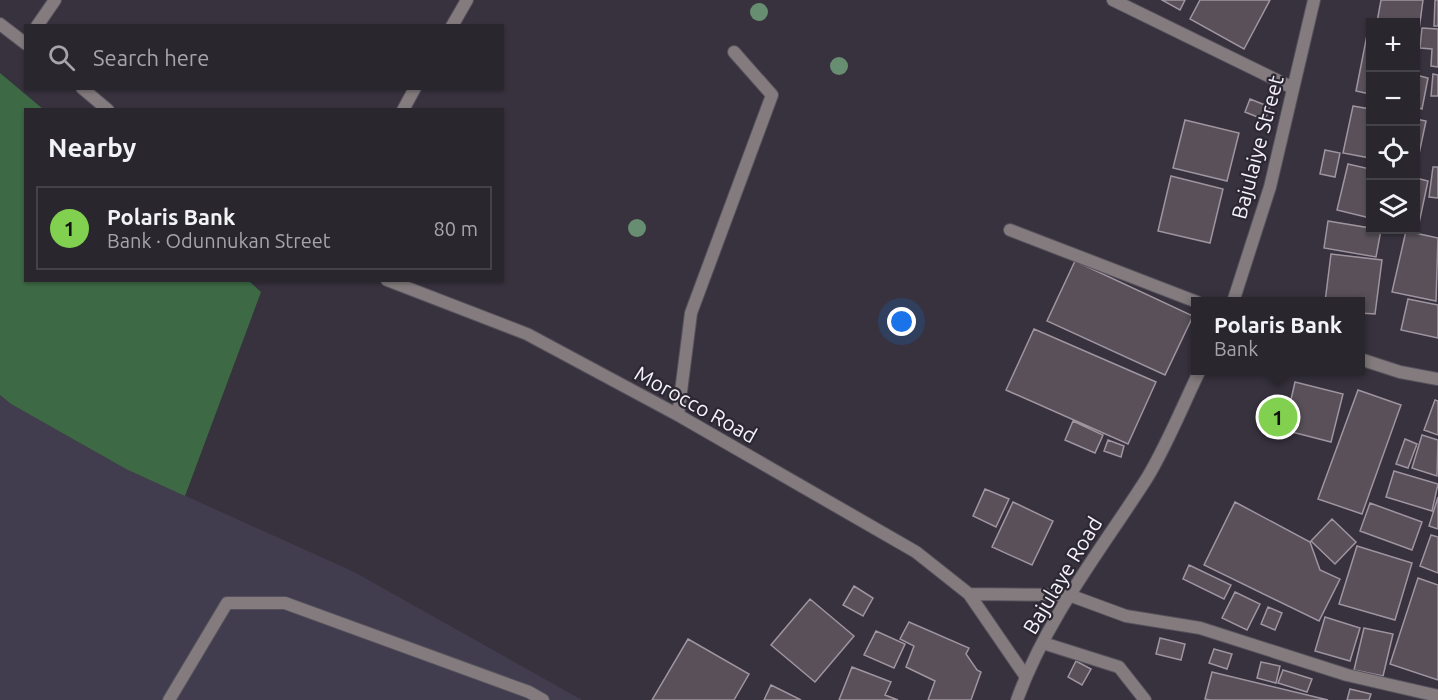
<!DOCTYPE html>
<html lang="en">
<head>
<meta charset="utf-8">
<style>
  body { margin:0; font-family:Ubuntu,sans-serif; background:#35323a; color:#f1f3f6 }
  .controls { position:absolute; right:18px; top:18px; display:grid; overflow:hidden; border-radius:0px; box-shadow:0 2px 4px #0004 }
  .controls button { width:54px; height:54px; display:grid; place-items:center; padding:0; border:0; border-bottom:2px solid #45434a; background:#29262e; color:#f1f3f6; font:30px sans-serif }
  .you { position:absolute; left:902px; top:322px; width:21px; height:21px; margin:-15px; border:4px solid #fff; border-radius:50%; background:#1a73e8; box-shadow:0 0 0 9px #1a73e833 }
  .badge { display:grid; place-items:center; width:39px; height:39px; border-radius:50%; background:#82d04f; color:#111; font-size:20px; font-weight:700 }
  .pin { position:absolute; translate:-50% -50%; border:3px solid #fff; box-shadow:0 2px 6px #0006 }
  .popup { position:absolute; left:1191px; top:297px; width:174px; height:78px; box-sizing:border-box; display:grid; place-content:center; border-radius:0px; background:#29262e; filter:drop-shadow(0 2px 4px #0005); font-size:20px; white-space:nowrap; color:#a5a5aa }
  .popup b { font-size:22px; color:#f1f3f6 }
  .popup::after { content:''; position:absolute; left:50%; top:100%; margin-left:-12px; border:12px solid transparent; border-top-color:#29262e }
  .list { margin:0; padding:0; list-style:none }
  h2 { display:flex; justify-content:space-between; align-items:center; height:78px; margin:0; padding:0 24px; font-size:26px }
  h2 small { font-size:20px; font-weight:400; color:#a5a5aa }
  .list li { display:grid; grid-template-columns:39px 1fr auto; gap:18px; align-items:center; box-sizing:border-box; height:84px; margin:0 12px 12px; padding:0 12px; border:2px solid #45434a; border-radius:0px }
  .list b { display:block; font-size:22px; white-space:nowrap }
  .list p { margin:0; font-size:20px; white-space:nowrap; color:#a5a5aa }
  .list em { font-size:20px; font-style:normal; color:#a5a5aa }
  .icon { flex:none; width:33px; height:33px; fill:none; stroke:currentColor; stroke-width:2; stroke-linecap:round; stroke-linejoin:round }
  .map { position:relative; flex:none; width:1438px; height:700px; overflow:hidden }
  .search { position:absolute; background:#29262e; box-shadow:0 2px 4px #0004; left:24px; top:24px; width:480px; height:66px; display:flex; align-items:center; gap:15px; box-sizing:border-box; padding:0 21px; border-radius:0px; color:#a5a5aa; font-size:22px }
  .panel { position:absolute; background:#29262e; box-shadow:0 2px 4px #0004; left:24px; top:108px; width:480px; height:174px; border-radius:0px }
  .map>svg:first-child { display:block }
</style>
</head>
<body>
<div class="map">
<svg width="1438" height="700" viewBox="0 0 1438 700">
  <rect width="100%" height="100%" fill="#37323e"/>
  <path fill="#423d4e" d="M0,395L11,404L126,469L354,572L582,700H0Z"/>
  <path fill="#3d6a44" d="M0,73L43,109L26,110V280H248L261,292L185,496L126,469L11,404L0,395Z"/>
  <path fill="#59505a" stroke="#9f95a0" stroke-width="1.5" d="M1162,0H1185L1180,10Z
    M1200,0H1270L1244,49L1190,19Z
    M1381,0H1423L1419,30L1416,29V22H1377Z
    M1435,0H1438V26H1434Z
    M1422,28L1438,29V67L1431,66L1432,49L1420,48Z
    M1367,35H1370V94L1356,91Z
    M1433,74L1438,75V96H1431Z
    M1416,75L1428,78L1422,109L1416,107Z
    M1250,99L1270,107L1265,120L1245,112Z
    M1353,106L1370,109V158L1343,153Z
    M1416,119L1426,121L1416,168Z
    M1185,120L1239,133L1227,181L1173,168Z
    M1325,150L1340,153L1335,177L1320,174Z
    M1348,164L1370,169V218L1337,210Z
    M1433,167H1438V198L1429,197Z
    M1171,176L1223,189L1210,243L1158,231Z
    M1416,178L1428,181L1418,228H1416Z
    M1328,221L1370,228V230H1381L1376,257L1324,248Z
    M1406,231L1438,238L1436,301L1392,292Z
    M1331,254L1382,260L1375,314L1360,313V302H1325Z
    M1075,261L1193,316L1165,375L1047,321Z
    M1408,299L1438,305V338L1401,330Z
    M1034,329L1156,382L1128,444L1006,390Z
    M1295,382L1343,394L1331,442L1284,430Z
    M1358,390L1401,405L1362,514L1318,499Z
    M1435,400L1438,401V435L1424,430Z
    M1073,421L1103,435L1095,453L1065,440Z
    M1422,435L1438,440L1437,476L1412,468Z
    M1405,439L1417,444L1408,468L1396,464Z
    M1108,440L1124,446L1121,457L1104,451Z
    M1394,471L1438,484L1432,511L1386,497Z
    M985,489L1009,499L996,527L973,516Z
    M1438,497V529L1429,526Z
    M1013,502L1053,521L1032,565L992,547Z
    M1235,502L1310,542L1320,570L1340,579L1319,621L1204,565Z
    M1370,503L1422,522L1412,550L1360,531Z
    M1332,519L1356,542L1335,564L1311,541Z
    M1431,535L1438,537V573L1420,566Z
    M1357,546L1412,563L1395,620L1339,604Z
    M1189,565L1231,585L1224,599L1183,579Z
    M1418,578L1438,585V680L1390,664Z
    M854,586L873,598L863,616L843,605Z
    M1235,592L1260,604L1247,630L1222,618Z
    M810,599L854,636L815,682L771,645Z
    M1268,607L1282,613L1275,630L1261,624Z
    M1325,617L1360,628L1350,661L1315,651Z
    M909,622L969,648L966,654L977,670L981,672L971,700H928L935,681L906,667L914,646L900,639Z
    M1364,628L1393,634L1383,676L1354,670Z
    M876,631L905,644L894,668L864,655Z
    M1160,638L1185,644L1181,660L1156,654Z
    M688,639L749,674L734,700H652Z
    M1214,649L1232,654L1227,669L1209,663Z
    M1076,661L1091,669L1082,685L1068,677Z
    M1261,662L1280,666L1276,683L1257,678Z
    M852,667L891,682L885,695L898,700H839Z
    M1283,670L1312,679L1307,692L1278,683Z
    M1212,672L1328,700H1210L1205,699Z
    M771,685L801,700H764Z
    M1350,689L1371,694L1369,700H1347Z"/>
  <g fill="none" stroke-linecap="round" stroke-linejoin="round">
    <g stroke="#55515c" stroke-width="14">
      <path id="service" d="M1010,230L1197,302
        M1043,643L1119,667L1145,700
        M169,700L227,603H285L529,692L543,700"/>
    </g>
    <g stroke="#55515c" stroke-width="14">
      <path id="minor" d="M1113,0L1293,88
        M0,24L26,44
        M37,26L55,0
        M452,26L467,0
        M82,88L108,110
        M403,110L415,88
        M387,280L527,334L678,415L916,552L969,594L1026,677
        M1360,359L1400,372L1438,379
        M678,415L691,313L772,95L734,52
        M969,594L1069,595L1126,616L1200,628L1347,675L1438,696"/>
    </g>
    <g stroke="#55515c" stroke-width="14">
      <path id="tertiary" d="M1233,302L1270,187L1314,0
        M1017,700C1046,619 1101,550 1147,478C1167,445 1183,405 1200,370"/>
    </g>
    <use href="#service" stroke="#837b7d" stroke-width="12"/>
    <use href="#minor" stroke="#837b7d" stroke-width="12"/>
    <use href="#tertiary" stroke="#837b7d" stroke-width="12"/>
  </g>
  <g fill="#678e71">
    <circle cx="759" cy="12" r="9"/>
    <circle cx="839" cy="66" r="9"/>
    <circle cx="637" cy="228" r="9"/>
  </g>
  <g text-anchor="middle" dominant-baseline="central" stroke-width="4.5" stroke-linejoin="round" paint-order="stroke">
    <g font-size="21" fill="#f5f2f9" stroke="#2c2833">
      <text transform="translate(1257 147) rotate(-75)">Bajulaiye Street</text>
      <text transform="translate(696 404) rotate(29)">Morocco Road</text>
      <text transform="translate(1062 575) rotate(-59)">Bajulaye Road</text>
    </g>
  </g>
</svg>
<div class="controls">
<button>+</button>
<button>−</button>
<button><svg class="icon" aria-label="locate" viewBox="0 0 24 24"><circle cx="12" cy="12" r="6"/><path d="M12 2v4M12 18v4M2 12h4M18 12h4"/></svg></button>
<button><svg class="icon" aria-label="layers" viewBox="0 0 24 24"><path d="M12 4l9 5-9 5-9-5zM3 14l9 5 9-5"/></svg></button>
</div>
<div class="you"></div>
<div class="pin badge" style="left:1278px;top:417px">1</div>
<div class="popup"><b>Polaris Bank</b>Bank</div>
<div class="search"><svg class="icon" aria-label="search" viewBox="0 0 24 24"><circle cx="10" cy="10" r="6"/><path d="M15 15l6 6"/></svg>Search here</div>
<section class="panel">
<h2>Nearby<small></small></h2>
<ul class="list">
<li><span class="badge">1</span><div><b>Polaris Bank</b><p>Bank · Odunnukan Street</p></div><em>80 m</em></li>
</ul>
</section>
</div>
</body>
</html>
